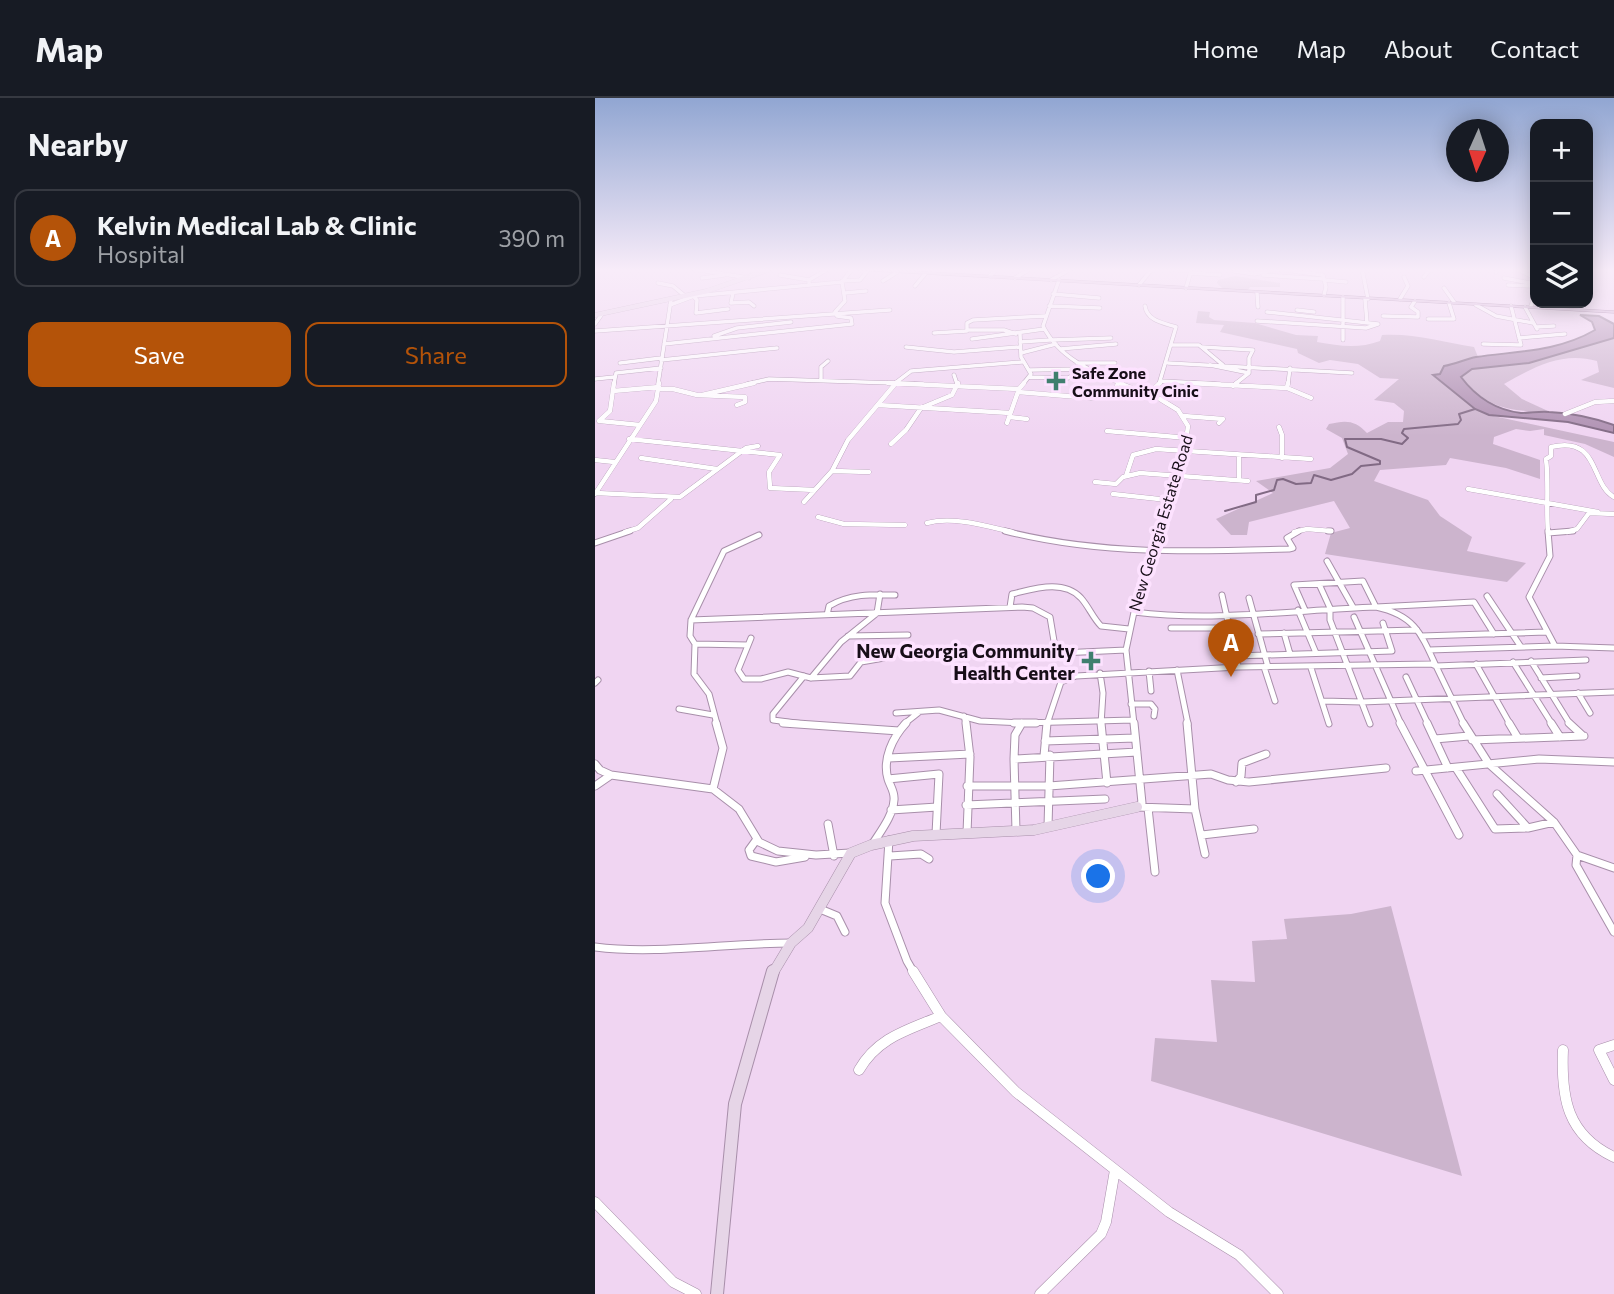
<!DOCTYPE html>
<html lang="en">
<head>
<meta charset="utf-8">
<style>
  body { margin:0; font-family:Commissioner,sans-serif; background:#20242c; color:#f1f3f6 }
  .controls { position:absolute; right:21px; top:21px; display:grid; overflow:hidden; border-radius:14px; box-shadow:0 4px 18px #0003 }
  .controls button { width:63px; height:63px; display:grid; place-items:center; padding:0; border:0; border-bottom:2px solid #363941; background:#171b24; color:#f1f3f6; font:35px sans-serif }
  .compass { position:absolute; left:851px; top:21px; width:63px; height:63px; border-radius:50%; background:#171b24; box-shadow:0 4px 18px #0003; rotate:183deg }
  .you { position:absolute; left:504px; top:779px; width:24px; height:24px; margin:-18px; border:5px solid #fff; border-radius:50%; background:#1a73e8; box-shadow:0 0 0 10px #1a73e833 }
  .badge { display:grid; place-items:center; width:46px; height:46px; border-radius:50%; background:#b45309; color:#fff; font-size:23px; font-weight:700 }
  .pin { position:absolute; translate:-50% -58px; filter:drop-shadow(0 2px 4px #0008) }
  .pin::after { content:''; position:absolute; top:37px; width:24px; height:21px; background:inherit; clip-path:polygon(0 0,100% 0,50% 100%) }
  .list { margin:0; padding:0; list-style:none }
  h2 { display:flex; justify-content:space-between; align-items:center; height:91px; margin:0; padding:0 28px; font-size:30px }
  h2 small { font-size:23px; font-weight:400; color:#9ea1a6 }
  .list li { display:grid; grid-template-columns:46px 1fr auto; gap:21px; align-items:center; box-sizing:border-box; height:98px; margin:0 14px 14px; padding:0 14px; border:2px solid #363941; border-radius:14px }
  .list b { display:block; font-size:26px; white-space:nowrap }
  .list p { margin:0; font-size:23px; white-space:nowrap; color:#9ea1a6 }
  .list em { font-size:23px; font-style:normal; color:#9ea1a6 }
  .actions { display:flex; gap:14px; padding:21px 28px }
  .actions a { flex:1; padding:16px 0; border:2px solid #b45309; border-radius:14px; text-align:center; font-size:24px; color:#b45309 }
  .actions .main { background:#b45309; color:#fff }
  .icon { flex:none; width:38px; height:38px; fill:none; stroke:currentColor; stroke-width:2; stroke-linecap:round; stroke-linejoin:round }
  .map { position:relative; flex:none; width:1019px; height:1196px; overflow:hidden }
  header { display:flex; align-items:center; gap:42px; box-sizing:border-box; height:98px; padding:0 35px; background:#171b24; border-bottom:2px solid #363941 }
  header strong { font-size:33px }
  nav { display:flex; gap:38px; margin-inline-start:auto; font-size:24px }
  main { display:flex }
  aside { flex:1; background:#171b24 }
  .map>svg:first-child { display:block }
</style>
</head>
<body>
<header>
<strong>Map</strong>
<nav><a>Home</a><a>Map</a><a>About</a><a>Contact</a></nav>
</header>
<main>
<aside>
<h2>Nearby<small></small></h2>
<ul class="list">
<li><span class="badge">A</span><div><b>Kelvin Medical Lab &amp; Clinic</b><p>Hospital</p></div><em>390 m</em></li>
</ul>
<div class="actions"><a class="main">Save</a><a>Share</a></div>
</aside>
<div class="map">
<svg width="1019" height="1196" viewBox="0 0 1019 1196">
  <rect width="100%" height="100%" fill="#f0d5f2"/>
  <path fill="#ccb4cd" d="M640,178L685,185V189H655L652,193L629,192L622,185L623,182Z
    M603,213L615,214L614,219L619,222L660,225L701,237L723,238L722,244C745,248 763,251 785,243L787,237C819,235 848,244 879,249L883,259L849,268L845,276L839,278L880,311L894,317L1019,344V359L990,346L949,337V331L935,333L921,331L899,339L898,346L945,362V381L911,370L855,360L851,367L785,372L779,383L833,402L845,418L877,439L872,453L931,465L912,484L730,456L736,435L755,430L739,403L654,424L652,437H636L621,421L678,395L661,383L735,370L753,356L747,340L731,331L734,326C751,322 760,322 772,335L793,324H808L809,313L799,305L779,302L804,281L785,280L763,266L735,262L724,265L703,255L702,251L625,234L629,227L601,225Z
    M1019,240V290L986,282L1004,274L1002,263C967,253 939,269 909,286L927,301L953,313C917,315 888,309 866,278L877,271L934,265Z
    M796,808L867,1078L556,983L560,940L622,944L616,882L660,884L657,843L692,841L689,821L756,816Z"/>
  <path fill="#af91b2" stroke="#816a84" stroke-width="2" d="M985,217L1004,218L1019,226V240L934,265L877,271L866,279C881,299 901,312 926,315C936,315 945,313 954,314C977,315 999,320 1019,327V335L973,324L894,317L880,311L838,277L845,276L849,268C860,266 871,261 881,259C922,253 962,254 1000,232L997,224Z"/>
  <g fill="none" stroke-linecap="round" stroke-linejoin="round">
    <path stroke="#816a84" stroke-width="2" d="M630,413L661,404V397L679,392L682,382L688,381L701,386L716,385L719,377L736,382L757,376L766,368L785,366V363L752,349L750,341H786L807,346L813,340L807,335L809,331L863,326L866,322L864,316L880,311"/>
    <g stroke="#a88faa" stroke-width="4.5">
      <path id="street-far4" d="M98,171L154,180
        M573,171L596,173
        M767,171L773,201
        M922,171L940,180
        M0,173L6,171
        M639,173L659,176L683,171L728,177L731,189L729,197
        M901,174L902,171
        M596,175L625,177
        M185,177L214,182
        M668,177L728,181
        M395,178L401,171
        M829,179L835,171
        M107,180L129,177
        M420,180L435,171
        M909,180L940,186
        M456,182L476,171
        M464,182L448,228C464,260 497,274 528,286
        M730,182L751,184
        M247,183L265,182L273,172
        M288,183L302,174
        M63,185L78,188L90,198
        M214,185V182L233,171
        M544,187L557,171
        M913,187L936,188
        M320,188L330,176
        M591,190L596,173
        M849,190L859,204
        M138,195L136,205L154,204L159,208
        M250,195L271,193
        M662,195L663,209
        M458,196L504,200
        M97,197L102,202L101,215L133,211
        M748,199V242
        M770,201L772,224
        M805,201L813,188L809,179
        M75,207L99,198L247,184
        M881,207L901,218L938,225
        M454,208L505,210
        M550,208C552,223 569,225 581,229L564,286
        M936,208L940,197
        M930,209L942,231
        M702,212L719,214
        M788,218L823,219V214L816,209L820,203
        M833,221H859L854,205
        M662,223L771,230L783,226L672,214
        M0,226L7,216
        M941,229L959,228
        M373,232H409L421,236
        M0,233L295,212
        M339,235L372,233V225L378,222L450,218
        M425,236L426,259L436,276L428,286
        M119,238L142,230L196,224
        M924,240L970,236
        M377,241L449,231
        M456,242L516,240
        M425,244L455,242
        M69,246L257,226L256,220L242,218L240,214L250,203L247,184L257,171
        M888,246L926,247L916,208
        M576,247H604L628,267
        M311,249L359,254L424,249
        M607,249L658,252L654,260V275L640,286
        M465,251L521,246
        M426,255L461,246
        M66,262L182,250
        M25,265L66,260
        M482,265H520
        M573,265L757,275
        M615,267L654,275
        M435,272L488,271
        M359,277L362,286
        M434,279L473,280L490,271
        M0,281L19,279
        M226,281V269L233,263
        M565,283L625,286
        M19,286L21,275L66,270
        M63,286L76,202
        M152,286L174,281L328,286
        M299,286L316,273L427,264
        M693,286L695,270"/>
    </g>
    <g stroke="#a88faa" stroke-width="5">
      <path id="street-far3" d="M293,285L424,291
        M524,285L565,301L583,312L593,328L590,352L564,434
        M593,285L692,290L716,300
        M638,288L642,285
        M692,290L693,285
        M64,291H78L102,297L150,299V304L142,307
        M18,293L64,289
        M423,294L496,300L519,297L523,285
        M553,296L565,285
        M107,297L159,285
        M283,307L415,315
        M970,316L1000,304L1019,303
        M589,318L628,321L624,325
        M415,319L432,321
        M4,323L15,313L19,285
        M5,323L45,327
        M412,325L424,291L429,285
        M684,329L687,337V360
        M512,333L593,340
        M34,341L185,357L174,374L175,390L220,392
        M296,346L311,332L326,310L357,297L363,285
        M644,357V382
        M46,360L122,371
        M0,362L19,364
        M237,373L274,374
        M531,378L538,357L561,351L716,361
        M500,384L521,386L528,379L545,375L653,383
        M873,391L1003,414
        M1,395L85,399L151,350L163,348
        M0,396L61,303L64,285
        M518,396L573,402
        M209,404L237,373L253,342L301,285
        M223,419L249,426L310,427
        M332,425C358,418 391,428 417,434
        M30,434L43,430L76,401
        M699,434L712,431L736,433
        M953,434C951,410 954,386 951,361L956,358V349C1005,337 995,386 1019,399
        M972,434L982,431L994,415L1019,416"/>
    </g>
    <g stroke="#a88faa" stroke-width="7">
      <path id="street-far2" d="M410,433C503,457 599,454 694,451L698,450L692,440L704,433
        M733,433H736
        M953,433L955,458L934,499L960,548
        M953,435L978,433
        M0,445L35,433
        M732,463L758,509
        M724,486L735,510V522L775,626
        M627,497L643,569
        M892,498L926,549
        M654,500L673,569
        M415,509L417,496C439,491 468,481 486,500C494,509 498,520 506,528L534,531
        M703,512L721,555
        M710,512L699,487L768,483L781,509L879,504L899,536
        M539,514C620,524 700,512 781,509C819,517 826,535 841,568L991,562
        M232,517L234,508C254,496 277,496 300,497
        M759,519L806,626
        M96,522L427,509L438,510L455,519L461,555
        M576,530H635
        M689,535L695,556
        M663,536L822,532
        M253,538L313,537
        M826,538L951,534
        M156,540L143,572L149,581H166L193,574L216,580L255,578L266,564L289,560
        M100,546L153,547
        M834,552L960,548L1019,550
        M399,558L531,552
        M640,558L797,553L788,525
        M936,563L975,626
        M918,564L957,626
        M881,566L915,626
        M669,569L680,603
        M716,570L734,626
        M582,572L593,626
        M554,573L556,593
        M505,575L508,595L506,626
        M811,579L833,626
        M216,580L246,544L282,515L285,496
        M946,580L982,578
        M0,585L3,582
        M983,595L995,615
        M728,603L767,604L1019,594
        M536,606H556L560,611L559,618
        M84,611L118,617
        M301,615L344,612L385,623L427,625L538,622
        M369,618L371,626
        M122,626L114,596L99,576L100,546L95,538L96,522L129,453L164,437
        M209,626L178,622V616L209,578
        M309,626L323,615
        M452,626L466,584L481,578L643,569L836,566L841,568L869,626
        M539,626L531,552L539,514L565,433"/>
    </g>
    <g stroke="#a88faa" stroke-width="9">
      <path id="street-far1" d="M188,625L304,633
        M371,625L375,659L372,735
        M419,625H441
        M506,625L512,685
        M539,625L547,705L542,709L600,711
        M592,625L600,711L610,756
        M805,625L864,737
        M832,625L853,670
        M868,625L894,666L959,724L982,757L1019,770
        M914,625L923,640
        M956,625L965,639
        M974,625L987,637
        M840,641L874,638
        M877,642L989,638
        M450,643L540,640
        M449,658L452,625
        M294,660L375,656
        M419,661L420,637L427,625
        M0,666L5,672L16,677L118,691L144,711L164,744L183,753L221,757L255,755
        M861,670L900,731L933,730L959,724
        M821,673L944,661L1019,664
        M293,681L344,676L341,736
        M641,684L646,678L647,665L671,656
        M0,688L16,677
        M372,688H454L616,676L633,682L654,684L791,670
        M118,691L128,650L121,625
        M902,696L933,730
        M371,707L510,701
        M553,710L560,774
        M296,712L342,709
        M233,726L239,758
        M453,729L455,657
        M421,733L419,661L542,654
        M607,737L659,731
        M162,741L154,752L156,758L181,764L210,759
        M294,742L290,805L312,863L319,875
        M277,747C285,734 298,718 299,702C300,694 295,688 293,681C287,661 298,639 311,625
        M982,757L981,767L1019,834
        M295,758L326,756L334,761
        M225,811L242,818L250,834
        M0,849C60,857 133,845 196,845"/>
    </g>
    <g stroke="#a88faa" stroke-width="11">
      <path id="street" d="M318,873L346,918L421,994L574,1114L644,1157L683,1196
        M1019,947L1004,952L1019,982
        M968,952C966,1000 972,1037 1019,1059
        M264,972C283,939 313,932 346,918
        M0,1104L78,1184L101,1196
        M445,1196L506,1136L511,1124L520,1072"/>
    </g>
    <g stroke="#a88faa" stroke-width="5">
      <path id="secondary-far2" d="M0,217L112,193L176,171"/>
    </g>
    <g stroke="#a88faa" stroke-width="11">
      <path id="secondary-far1" d="M178,875L196,845L213,830L256,755L276,747L318,738L439,732L542,709"/>
    </g>
    <g stroke="#a88faa" stroke-width="14">
      <path id="secondary" d="M122,1196L140,1006L178,873"/>
    </g>
    <g stroke="#774f7a" stroke-width="1">
      <path id="primary" d="M257,171H282L1019,213V215L259,172Z"/>
    </g>
    <use href="#street-far4" stroke="#fff" stroke-width="3.5"/>
    <use href="#street-far3" stroke="#fff" stroke-width="4.5"/>
    <use href="#street-far2" stroke="#fff" stroke-width="5"/>
    <use href="#street-far1" stroke="#fff" stroke-width="7"/>
    <use href="#street" stroke="#fff" stroke-width="10"/>
    <use href="#secondary-far2" stroke="#e6d5e7" stroke-width="4.5"/>
    <use href="#secondary-far1" stroke="#e6d5e7" stroke-width="10"/>
    <use href="#secondary" stroke="#e6d5e7" stroke-width="12"/>
    <use href="#primary" fill="#ccaacf" fill-rule="evenodd"/>
  </g>
  <linearGradient id="sky" x2="0" y2="1"><stop stop-color="#91a6d2"/><stop offset="0.51" stop-color="#f8ecf9"/><stop offset="1" stop-color="#f8ecf9" stop-opacity="0"/></linearGradient>
  <rect width="1019" height="338" fill="url(#sky)"/>
  <g fill="#3f7f6e" stroke="#fde2ff" stroke-width="2.5">
    <path d="M457.5 272.5h7v7h7v7h-7v7h-7v-7h-7v-7h7z"/>
    <path d="M492.5 552.5h7v7h7v7h-7v7h-7v-7h-7v-7h7z"/>
  </g>
  <g text-anchor="middle" dominant-baseline="central" stroke-width="7" stroke-linejoin="round" paint-order="stroke">
    <g font-size="16" font-weight="bold" fill="#170e18" stroke="#fde2ff" text-anchor="start">
      <text x="477" y="274">Safe Zone<tspan x="477" dy="18">Community Cinic</tspan></text>
    </g>
    <g font-size="16" fill="#170e18" stroke="#fde2ff">
      <text transform="translate(565 425) rotate(-73)">New Georgia Estate Road</text>
    </g>
    <g font-size="19" font-weight="bold" fill="#170e18" stroke="#fde2ff" text-anchor="end">
      <text x="480" y="552">New Georgia Community<tspan x="480" dy="22">Health Center</tspan></text>
    </g>
  </g>
</svg>
<div class="controls">
<button>+</button>
<button>−</button>
<button><svg class="icon" aria-label="layers" viewBox="0 0 24 24"><path d="M12 4l9 5-9 5-9-5zM3 14l9 5 9-5"/></svg></button>
</div>
<svg class="compass" viewBox="-18 -18 36 36"><path d="M0-13l5 13h-10z" fill="#e53935"/><path d="M0 13l5-13h-10z" fill="#9ea1a6"/></svg>
<div class="you"></div>
<div class="pin badge" style="left:636px;top:579px">A</div>
</div>
</main>
</body>
</html>
